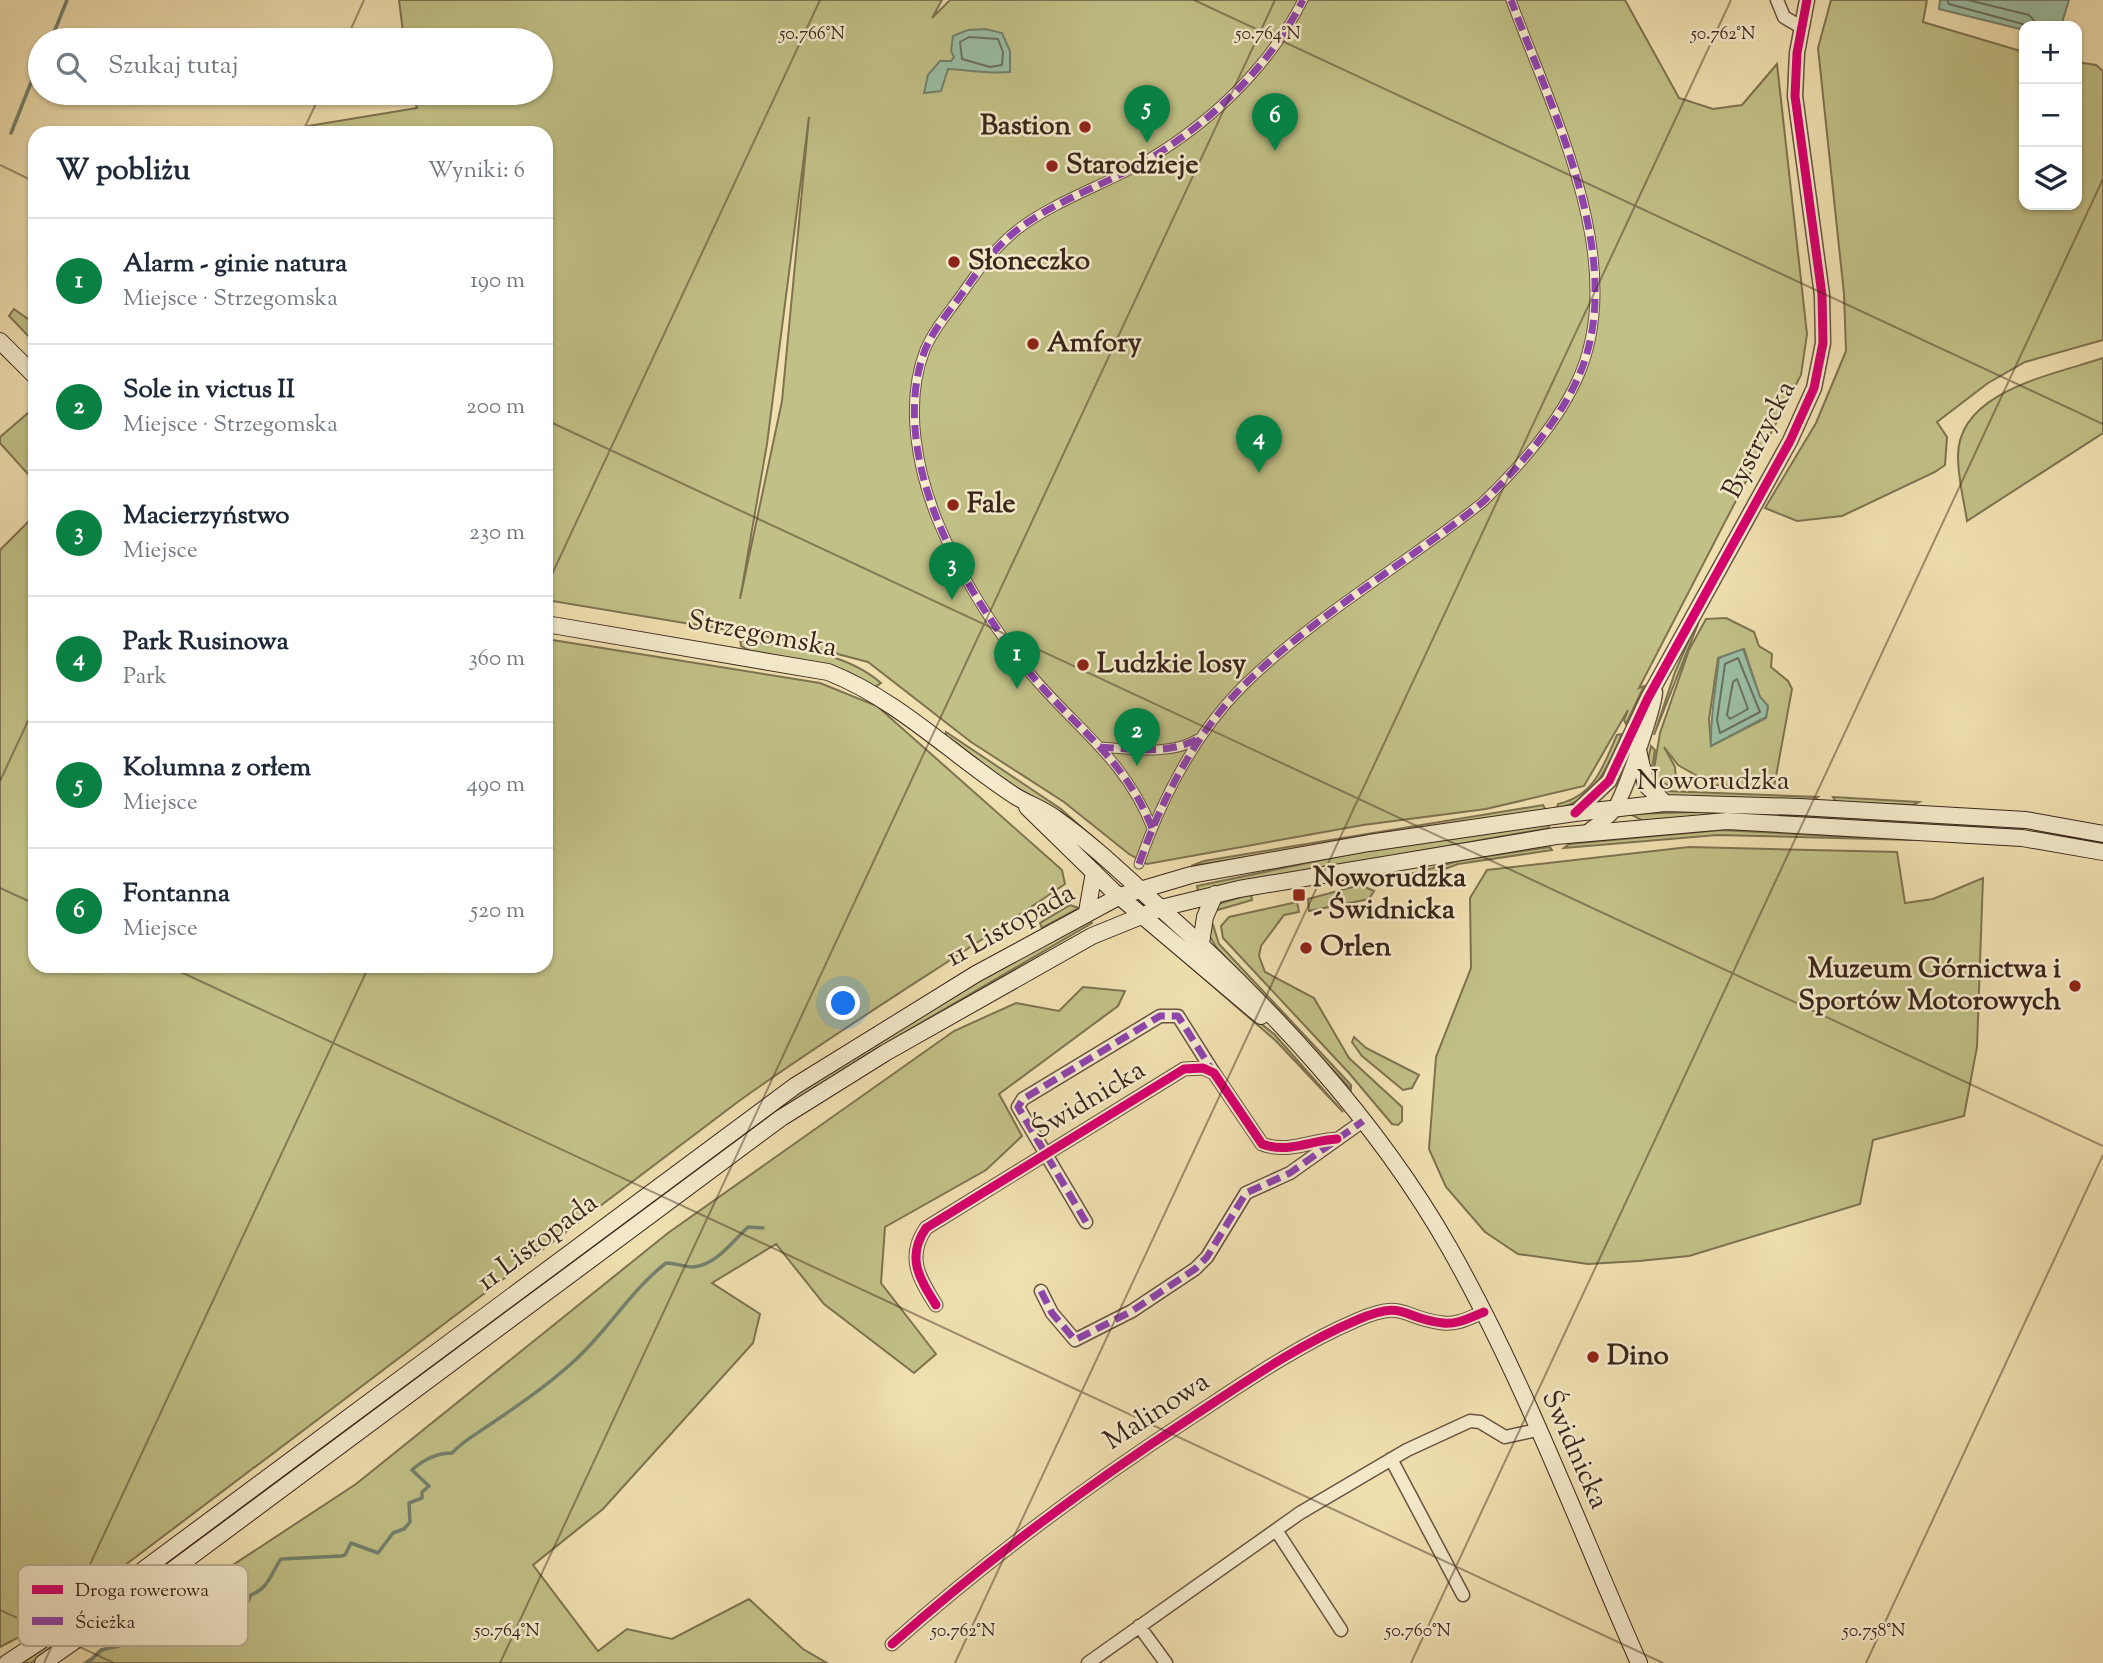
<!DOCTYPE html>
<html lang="pl">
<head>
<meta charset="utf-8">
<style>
  body { margin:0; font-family:"Sorts Mill Goudy",serif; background:#f6f6f7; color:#1f2937 }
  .controls { position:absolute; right:21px; top:21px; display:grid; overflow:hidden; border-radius:14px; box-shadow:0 2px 5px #0004 }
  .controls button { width:63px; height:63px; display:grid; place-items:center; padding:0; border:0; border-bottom:2px solid #e0e1e3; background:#fff; color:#1f2937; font:35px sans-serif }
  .you { position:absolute; left:844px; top:1004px; width:24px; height:24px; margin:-18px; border:5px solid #fff; border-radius:50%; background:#1a73e8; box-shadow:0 0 0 10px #1a73e833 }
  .badge { display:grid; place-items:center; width:46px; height:46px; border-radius:50%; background:#0b8043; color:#fff; font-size:23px; font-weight:700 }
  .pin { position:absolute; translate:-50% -58px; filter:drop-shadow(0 2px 4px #0008) }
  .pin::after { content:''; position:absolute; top:37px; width:24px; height:21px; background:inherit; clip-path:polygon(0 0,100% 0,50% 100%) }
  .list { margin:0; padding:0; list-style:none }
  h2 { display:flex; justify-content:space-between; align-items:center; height:91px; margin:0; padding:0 28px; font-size:30px }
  h2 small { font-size:23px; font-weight:400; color:#747a83 }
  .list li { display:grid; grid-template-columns:46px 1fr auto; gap:21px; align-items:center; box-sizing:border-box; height:126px; padding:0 28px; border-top:2px solid #e0e1e3 }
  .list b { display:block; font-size:26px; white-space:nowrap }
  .list p { margin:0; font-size:23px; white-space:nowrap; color:#747a83 }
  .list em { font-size:23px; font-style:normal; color:#747a83 }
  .icon { flex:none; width:38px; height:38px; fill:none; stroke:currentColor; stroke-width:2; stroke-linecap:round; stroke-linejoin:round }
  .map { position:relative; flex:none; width:2103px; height:1663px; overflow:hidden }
  .search { position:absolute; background:#fff; box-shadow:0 2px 5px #0004; left:28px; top:28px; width:525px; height:77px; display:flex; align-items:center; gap:18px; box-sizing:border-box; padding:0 24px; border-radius:38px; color:#747a83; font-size:26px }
  .panel { position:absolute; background:#fff; box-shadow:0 2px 5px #0004; left:28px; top:126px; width:525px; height:847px; border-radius:21px }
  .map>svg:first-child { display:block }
</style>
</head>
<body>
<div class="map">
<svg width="2103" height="1663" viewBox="0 0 2103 1663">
  <rect width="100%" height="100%" fill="#f0e0b0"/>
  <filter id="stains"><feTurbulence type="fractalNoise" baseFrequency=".00286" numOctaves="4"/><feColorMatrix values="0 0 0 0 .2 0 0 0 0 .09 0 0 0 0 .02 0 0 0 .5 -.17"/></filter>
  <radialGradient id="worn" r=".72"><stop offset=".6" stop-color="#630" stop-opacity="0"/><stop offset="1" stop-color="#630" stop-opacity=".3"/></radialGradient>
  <path fill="#c1c086" stroke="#7e7250" stroke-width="2" fill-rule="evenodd" d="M399,0H942L932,18L950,0H1625L1679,98L1713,109L1742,105L1777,64L1807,334L1801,375L1639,688L1644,686L1626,724L1624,720L1628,710L1584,786L1486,809L1363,825L1147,864L1129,854L1064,802L971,742L868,662L780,639L546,600V133H310L308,126L417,108L412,93H541V40H404ZM809,117L782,401L740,599L767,444Z
    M1831,0H1927L1923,22L2024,52V205H2077V62L2096,65L2103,71V340L2025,362L1988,383L1937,422L1947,437L1945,465L1935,472L1842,516L1797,521L1765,508L1816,423L1846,351L1844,294L1818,48Z
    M14,309L35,324V343L9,316Z
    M2103,358V433L1967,521C1964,501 1958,478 1958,457C1957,391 2053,375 2103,358Z
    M35,407V482L0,443V437Z
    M35,515V966H546V639L820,683L877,706L1062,870L1065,884C957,958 845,1025 739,1101L108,1578L27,1633L0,1647V550Z
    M1726,618L1754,632L1759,646L1772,654L1771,667L1788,681L1792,689L1774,787L1713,785L1678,765L1664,747L1675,767L1676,780L1669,786L1657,779L1654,769L1660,733L1689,650L1706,619ZM1744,649L1760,697L1768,706L1766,718L1711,746L1709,719L1718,658Z
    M1696,624H1698L1654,735L1675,672Z
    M740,640C788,647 844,651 881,683L875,687L825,665L750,651L741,646Z
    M946,732L1061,809L1097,841L954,747L946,740Z
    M1622,734C1608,765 1595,802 1557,808L1558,804C1595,796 1603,766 1617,735Z
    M1651,746L1655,750L1651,774L1665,791L1818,797L1813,801L1667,796C1646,782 1645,770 1651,746Z
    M1833,797L1919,802L1913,805L1836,802Z
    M1543,805L1546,810L1191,866L1204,861Z
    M1729,811L2025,827L2103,840V845L1989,828L1783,818L1645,822L1630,814Z
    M1548,823L1549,828L1198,891L1197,886L1365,851Z
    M1721,830L1913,840L1717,835L1564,848L1569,844Z
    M1550,847L1552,850L1458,864L1437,872L1396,878L1462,860Z
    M1689,847L1897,852L1905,903L1933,899L1983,878L1977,1047L1964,1116L1873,1140L1860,1204L1689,1256L1639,1261L1588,1264L1518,1254L1485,1232L1446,1187L1429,1149L1436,1057L1471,968L1470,898L1487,870Z
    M1360,885L1374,891L1369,899L1309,911L1308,899Z
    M1251,894L1252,900L1214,911L1215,905Z
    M1297,902L1299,912L1284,915L1261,946L1259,956L1265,972L1314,998L1349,1058L1402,1107V1121L1398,1125L1392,1124L1349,1073L1223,938L1221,926L1229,917Z
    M1070,905L1079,908L1042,928L1040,923Z
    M1089,919L1092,923L873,1051L770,1117L98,1617L31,1663H22L95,1614L807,1087L987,975Z
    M1209,923L1213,925L1219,944L1351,1085V1089L1216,947L1209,935Z
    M1171,950L1275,1035L1343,1112L1276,1041Z
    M1083,987L1125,991L1118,1006L999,1094L1022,1136L986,1170L885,1227L881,1283L936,1354L914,1373L824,1304L776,1244L712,1283L760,1314L753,1343L603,1509L533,1565L598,1651L627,1629L672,1639L749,1599L803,1649L827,1663H84L356,1484L668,1233L954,1031L1016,1003L1059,1011Z
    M1354,1037L1366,1048L1419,1075L1412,1088L1403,1090L1362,1056L1352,1042Z"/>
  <path fill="#9bbea5" stroke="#74806d" stroke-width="2" d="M1940,0H2069L2061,26H2024V30L1939,9Z
    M985,29L1002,33L1010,51V72C988,74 969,70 948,69L941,91L924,93L928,75L940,61H951L954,57L951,51L953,36L968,30Z
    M1743,649L1760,697L1768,706L1766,717L1711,746C1710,716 1716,688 1719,658Z"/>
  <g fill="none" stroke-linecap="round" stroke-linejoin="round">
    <path stroke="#6a7160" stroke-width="2" d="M1947,0L1949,4L2030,26
      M1968,0L2029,15L2039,26
      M969,37L998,39L1003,52L1002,65L990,67L962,59L960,42Z
      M1738,658L1760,712L1720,733L1717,720L1725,664Z
      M1737,679L1748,709L1730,719L1727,715L1733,682Z"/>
    <path stroke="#74806d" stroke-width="3.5" d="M51,40L67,0
      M11,133L40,60
      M88,1663L101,1650L144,1640L154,1629L175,1630L186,1622L192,1624L226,1608L244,1610L251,1595C269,1588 271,1573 281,1559L341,1556L345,1555L351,1543L378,1553L393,1533L404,1529L410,1522L409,1503L422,1498V1492L429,1486L412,1470C423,1460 436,1453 452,1453C465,1439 480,1432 495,1421C522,1403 549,1384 573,1362C607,1332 630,1291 666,1263C675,1263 685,1267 693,1267C716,1265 732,1242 748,1227L763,1228"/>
    <g stroke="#685340" stroke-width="11">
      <path id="pedestrian" d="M1100,747C1131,749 1170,756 1198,739
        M1152,828C1124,757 1075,728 1029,672C993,627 961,577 939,524C917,471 904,404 925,350C933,330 949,312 961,295C978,271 994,248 1017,230C1052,203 1098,187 1137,166C1206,127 1267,71 1303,0
        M1139,864C1161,801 1195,734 1243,686C1315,615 1404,565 1483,502C1518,468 1557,424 1577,380C1631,264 1551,109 1511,0"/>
    </g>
    <g stroke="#685340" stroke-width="15">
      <path id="minor" d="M1777,0L1784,17L1801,27
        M1086,1222L1018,1107L1023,1099L1160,1016H1178L1214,1073
        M1041,1291L1052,1313L1075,1340L1132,1311L1195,1269L1207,1257L1246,1193L1290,1173L1363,1121
        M936,1305C919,1278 906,1257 926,1228L1184,1069L1203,1068L1214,1073L1262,1144C1288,1154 1311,1140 1337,1139
        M1391,1459L1463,1595
        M1276,1530L1341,1630
        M1139,1626L1166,1663
        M892,1644C987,1560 1086,1486 1192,1417C1245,1382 1298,1345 1357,1320C1406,1299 1400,1318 1443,1323C1457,1325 1471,1317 1484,1312
        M1088,1663L1300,1513L1407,1450L1470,1421L1480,1422L1505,1437L1537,1430"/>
    </g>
    <g stroke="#685340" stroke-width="17">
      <path id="tertiary" d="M1575,813L1609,781L1648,698L1790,441L1814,388L1823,343L1822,295L1795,96L1797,53L1807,0
        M1588,832C1596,825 1607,819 1613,811C1623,799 1654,709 1655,692"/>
    </g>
    <g stroke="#3a241a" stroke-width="18">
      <path id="secondary" d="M0,341L35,376
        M546,624L828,672C899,700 952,755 1015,796C1028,804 1043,809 1055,818C1091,843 1123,874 1156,904C1268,1004 1375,1117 1450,1249C1524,1380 1578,1525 1639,1663
        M1638,750L1646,785L1665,803
        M1027,807L1113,891L1261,1016
        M1087,912L1094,872
        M1201,943L1205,917L1215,894
        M7,1663L104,1599L795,1086L976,974L1120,896L1191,875L1369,843L1575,813L1665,803L1800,807L2026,820L2103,834
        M43,1663L112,1615L781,1118L885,1053L1092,936L1161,908L1239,889L1556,836L1727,821L2022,838L2103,852"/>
    </g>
    <use href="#pedestrian" stroke="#f5ebcc" stroke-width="9"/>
    <use href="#minor" stroke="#f5ebcc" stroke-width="12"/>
    <use href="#tertiary" stroke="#f5ebcc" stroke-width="14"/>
    <use href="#secondary" stroke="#f5ebcc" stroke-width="16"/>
    <path stroke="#8e44ad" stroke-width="7" stroke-dasharray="14 7" stroke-linecap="butt" d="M1100,747C1132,749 1171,755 1199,738
      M1152,828C1124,757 1075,728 1029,672C993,627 961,577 939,524C917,471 904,404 925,350C933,330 949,312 961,295C978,271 994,248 1017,230C1052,203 1098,187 1137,166C1206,127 1267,71 1303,0
      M1139,864C1161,801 1195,734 1243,686C1315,615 1404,565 1483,502C1518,468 1557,424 1577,380C1631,264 1551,109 1511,0
      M1086,1222L1018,1107L1023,1099L1160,1016H1178L1212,1070
      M1041,1291L1052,1313L1075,1340L1132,1311L1195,1269L1207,1257L1246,1193L1290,1173L1363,1121"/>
    <g stroke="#f5ebcc" stroke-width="13">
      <path id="cycleway" d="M1575,813L1609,781L1648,698L1790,441L1814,388L1823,343L1822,295L1795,96L1797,53L1807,0
        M936,1305C919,1278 906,1257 926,1228L1184,1069L1203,1068L1214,1073L1262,1144C1288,1154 1311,1140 1337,1139
        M892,1644C987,1560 1086,1486 1192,1417C1245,1382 1298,1345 1357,1320C1406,1299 1400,1318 1443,1323C1457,1325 1471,1317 1484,1312"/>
    </g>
    <use href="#cycleway" stroke="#d6006c" stroke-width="9"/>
  </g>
  <path fill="none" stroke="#3a241a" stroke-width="2" stroke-opacity="0.45" d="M1194,0L2103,424M346,40L364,0M302,133L321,93M0,165L35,182M546,420L2103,1146M546,587L820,0M0,781L35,706M0,888L35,904M168,966L1663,1663M0,1610L114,1663M44,1663L369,966M500,1663L1275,0M955,1663L1731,0M1411,1663L2103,179M1866,1663L2103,1155"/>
  <g fill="#8f2418" stroke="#f5ebcc" stroke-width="2.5">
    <circle cx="1085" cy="127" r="7"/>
    <circle cx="1052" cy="166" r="7"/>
    <circle cx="954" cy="262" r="7"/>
    <circle cx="1033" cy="344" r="7"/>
    <circle cx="953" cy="505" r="7"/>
    <circle cx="1083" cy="665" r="7"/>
    <rect x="1292" y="888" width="14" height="14" rx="3.5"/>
    <circle cx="1306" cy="948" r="7"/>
    <circle cx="2075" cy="986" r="7"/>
    <circle cx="1593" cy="1357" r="7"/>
  </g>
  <g text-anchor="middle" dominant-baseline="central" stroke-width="5" stroke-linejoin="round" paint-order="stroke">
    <g font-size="28" font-weight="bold" fill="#3a241a" stroke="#f5ebcc" text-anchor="start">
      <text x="1071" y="127" text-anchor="end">Bastion</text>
      <text x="1066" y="166">Starodzieje</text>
      <text x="968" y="262">Słoneczko</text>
      <text x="1047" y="344">Amfory</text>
      <text x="967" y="505">Fale</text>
      <text x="1097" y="665">Ludzkie losy</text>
      <text x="1313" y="879">Noworudzka<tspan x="1313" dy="32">- Świdnicka</tspan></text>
      <text x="1320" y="948">Orlen</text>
      <text x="2061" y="970" text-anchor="end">Muzeum Górnictwa i<tspan x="2061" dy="32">Sportów Motorowych</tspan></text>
      <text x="1607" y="1357">Dino</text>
    </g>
    <g font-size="28" fill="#3a241a" stroke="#f5ebcc">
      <text transform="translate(1760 440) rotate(-63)">Bystrzycka</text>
      <text transform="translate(762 635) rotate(11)">Strzegomska</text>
      <text x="1713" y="782">Noworudzka</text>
      <text transform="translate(1011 926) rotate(-29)">11 Listopada</text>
      <text transform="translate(1089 1101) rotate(-31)">Świdnicka</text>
      <text transform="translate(538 1243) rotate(-37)">11 Listopada</text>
      <text transform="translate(1157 1412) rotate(-33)">Malinowa</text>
      <text transform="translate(1574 1450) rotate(66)">Świdnicka</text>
    </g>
  </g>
  <rect x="18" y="1565" width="230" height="81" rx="10" fill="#f5ebcc" stroke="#bdaf97" stroke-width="2"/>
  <rect x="32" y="1585" width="31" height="9" fill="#d6006c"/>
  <rect x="32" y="1617" width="31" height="8" fill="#8e44ad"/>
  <g font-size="19" fill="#3a241a">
    <text x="75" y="1596">Droga rowerowa</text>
    <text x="75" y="1628">Ścieżka</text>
  </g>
  <g font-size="18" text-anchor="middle" fill="#3a241a" stroke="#f5ebcc" stroke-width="5" stroke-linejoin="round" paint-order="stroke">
    <text x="812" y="39">50.766°N</text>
    <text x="1268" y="39">50.764°N</text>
    <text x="1723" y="39">50.762°N</text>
    <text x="507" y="1636">50.764°N</text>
    <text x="963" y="1636">50.762°N</text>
    <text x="1418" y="1636">50.760°N</text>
    <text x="1874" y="1636">50.758°N</text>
  </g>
  <rect width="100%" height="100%" filter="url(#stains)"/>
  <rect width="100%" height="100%" fill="url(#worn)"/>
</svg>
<div class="controls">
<button>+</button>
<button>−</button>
<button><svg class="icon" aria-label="layers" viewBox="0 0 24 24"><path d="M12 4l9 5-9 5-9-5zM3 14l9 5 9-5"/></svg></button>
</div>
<div class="you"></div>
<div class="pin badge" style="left:1017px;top:689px">1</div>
<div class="pin badge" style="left:1137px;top:766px">2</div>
<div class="pin badge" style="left:952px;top:600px">3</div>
<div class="pin badge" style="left:1259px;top:473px">4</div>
<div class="pin badge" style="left:1147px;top:143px">5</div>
<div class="pin badge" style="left:1275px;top:151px">6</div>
<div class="search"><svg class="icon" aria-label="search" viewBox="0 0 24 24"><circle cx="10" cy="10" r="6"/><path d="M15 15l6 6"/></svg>Szukaj tutaj</div>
<section class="panel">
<h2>W pobliżu<small>Wyniki: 6</small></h2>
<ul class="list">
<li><span class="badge">1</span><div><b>Alarm - ginie natura</b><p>Miejsce · Strzegomska</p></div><em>190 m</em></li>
<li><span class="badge">2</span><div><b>Sole in victus II</b><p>Miejsce · Strzegomska</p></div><em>200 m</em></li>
<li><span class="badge">3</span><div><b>Macierzyństwo</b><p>Miejsce</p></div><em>230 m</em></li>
<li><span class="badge">4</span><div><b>Park Rusinowa</b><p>Park</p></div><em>360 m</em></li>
<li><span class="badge">5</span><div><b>Kolumna z orłem</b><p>Miejsce</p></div><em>490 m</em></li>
<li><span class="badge">6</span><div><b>Fontanna</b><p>Miejsce</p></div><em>520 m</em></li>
</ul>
</section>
</div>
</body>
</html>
